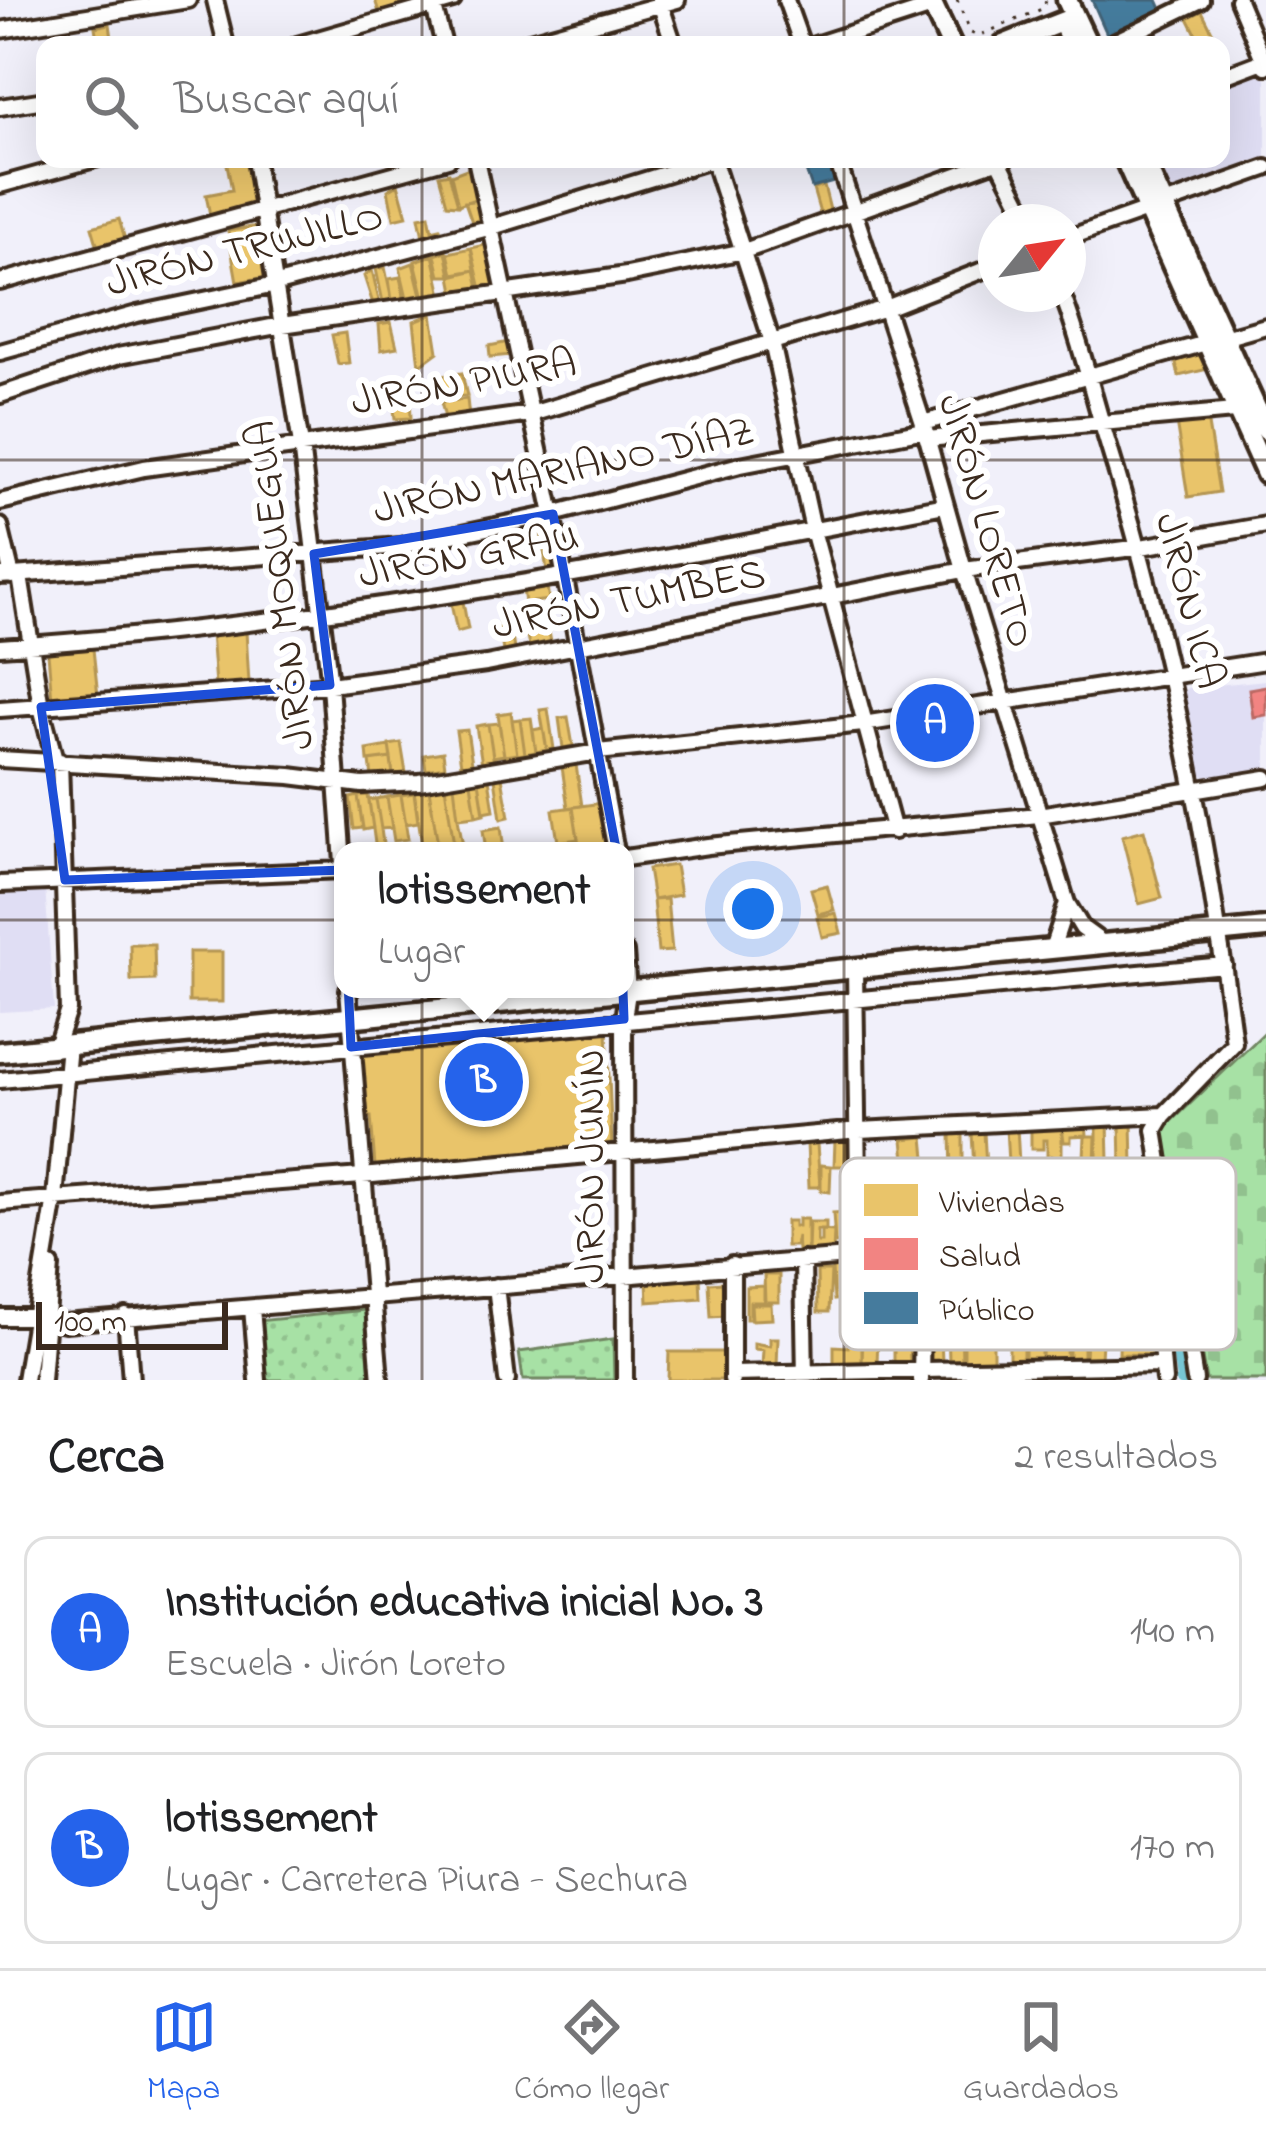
<!DOCTYPE html>
<html lang="es">
<head>
<meta charset="utf-8">
<style>
  body { margin:0; font-family:"Indie Flower",sans-serif; background:#f6f6f6; color:#202124 }
  .compass { position:absolute; left:978px; top:204px; width:108px; height:108px; border-radius:50%; background:#fff; box-shadow:0 12px 48px #0002; rotate:60deg }
  .scale { position:absolute; left:36px; bottom:30px; width:192px; box-sizing:border-box; padding-left:12px; border:6px solid #3b2a1e; border-top:0; font-size:33px; line-height:42px; white-space:nowrap; color:#3b2a1e; -webkit-text-stroke:9px #fff; paint-order:stroke }
  .you { position:absolute; left:753px; top:909px; width:42px; height:42px; margin:-30px; border:9px solid #fff; border-radius:50%; background:#1a73e8; box-shadow:0 0 0 18px #1a73e833 }
  .badge { display:grid; place-items:center; width:78px; height:78px; border-radius:50%; background:#2563eb; color:#fff; font-size:39px; font-weight:700 }
  .pin { position:absolute; translate:-50% -50%; border:6px solid #fff; box-shadow:0 3px 12px #0006 }
  .popup { position:absolute; left:334px; top:842px; width:300px; height:156px; box-sizing:border-box; display:grid; place-content:center; border-radius:24px; background:#fff; filter:drop-shadow(0 3px 9px #0005); font-size:39px; white-space:nowrap; color:#757577 }
  .popup b { font-size:45px; color:#202124 }
  .popup::after { content:''; position:absolute; left:50%; top:100%; margin-left:-24px; border:24px solid transparent; border-top-color:#fff }
  .list { margin:0; padding:0; list-style:none }
  h2 { display:flex; justify-content:space-between; align-items:center; height:156px; margin:0; padding:0 48px; font-size:51px }
  h2 small { font-size:39px; font-weight:400; color:#757577 }
  .list li { display:grid; grid-template-columns:78px 1fr auto; gap:36px; align-items:center; box-sizing:border-box; height:192px; margin:0 24px 24px; padding:0 24px; border:3px solid #e0e0e0; border-radius:24px }
  .list b { display:block; font-size:45px; white-space:nowrap }
  .list p { margin:0; font-size:39px; white-space:nowrap; color:#757577 }
  .list em { font-size:39px; font-style:normal; color:#757577 }
  .icon { flex:none; width:66px; height:66px; fill:none; stroke:currentColor; stroke-width:2; stroke-linecap:round; stroke-linejoin:round }
  .map { position:relative; flex:none; width:1266px; height:1380px; overflow:hidden }
  .search { position:absolute; background:#fff; box-shadow:0 12px 48px #0002; left:36px; right:36px; top:36px; height:132px; display:flex; align-items:center; gap:30px; box-sizing:border-box; padding:0 42px; border-radius:24px; color:#757577; font-size:45px }
  .sheet { height:588px; background:#fff }
  nav { display:flex; justify-content:space-around; align-items:center; box-sizing:border-box; height:168px; border-top:3px solid #e0e0e0; background:#fff; font-size:33px; color:#757577 }
  nav a { display:grid; justify-items:center; gap:6px }
  nav .on { color:#2563eb }
  .map>svg:first-child { display:block }
</style>
</head>
<body>
<div class="map">
<svg width="1266" height="1380" viewBox="0 0 1266 1380">
  <defs>
    <pattern id="grass-dots" width="8" height="8" patternUnits="userSpaceOnUse" patternTransform="scale(3)"><rect width="8" height="8" fill="#a7e1a5"/><path d="M2 2h.1M6 6h.1" fill="none" stroke="#91c18e" stroke-width="1.8" stroke-linecap="round"/></pattern>
    <pattern id="cemetery-stones" width="16" height="16" patternUnits="userSpaceOnUse" patternTransform="scale(3)"><rect width="16" height="16" fill="#a7e1a5"/><path d="M2 7V4a2 2 0 0 1 4 0v3zM10 15v-3a2 2 0 0 1 4 0v3z" fill="#91c18e"/></pattern>
  </defs>
  <rect width="100%" height="100%" fill="#f1f0fa"/>
  <filter id="ink" filterUnits="userSpaceOnUse"><feTurbulence type="fractalNoise" baseFrequency=".00833" numOctaves="2"/><feDisplacementMap in="SourceGraphic" scale="24" xChannelSelector="R" yChannelSelector="G"/><feConvolveMatrix kernelMatrix="1 2 1 2 8 2 1 2 1" color-interpolation-filters="sRGB"/></filter>
  <g filter="url(#ink)">
    <path fill="#e0def4" d="M1261,67L1266,79V163L1172,198L1153,159H1221V83Z
      M1266,680V769L1205,777L1201,774L1183,694L1187,688Z
      M45,887L54,1009L0,1012V890Z"/>
    <path fill="url(#grass-dots)" stroke="#718662" stroke-width="3" d="M365,1310L370,1380H263L257,1321Z
      M613,1339L614,1380H523L519,1352Z"/>
    <path fill="url(#cemetery-stones)" stroke="#718662" stroke-width="3" d="M1266,1031V1380H1206L1163,1137L1167,1126Z"/>
    <path fill="#e9c46a" stroke="#b59653" stroke-width="3" d="M375,0H406L408,7L380,15Z
      M1202,11L1214,35L1200,42L1188,18Z
      M110,24L113,45H98L95,27Z
      M226,159H249L258,205L210,215L206,195L232,190Z
      M472,167L481,197L458,205L451,175Z
      M449,173L458,205L447,204L439,175Z
      M398,184L407,216L394,219L388,190Z
      M824,186L831,214L821,217L813,189Z
      M479,200L484,218L472,222L465,202Z
      M429,215L432,230L440,228L443,237L424,242L419,217Z
      M119,219L126,243L99,251L92,227Z
      M258,226L267,277L237,282L228,231Z
      M489,244L497,287L481,289L471,248Z
      M471,248L475,270L453,274L448,253Z
      M446,251L451,276H440L435,255Z
      M433,255L442,295L424,298L415,261Z
      M413,263L422,299L408,302L400,268Z
      M385,267L393,305L384,307L376,269Z
      M372,270L380,305L374,307L364,276Z
      M475,270L480,292L455,296L451,276Z
      M400,277L405,301L393,308L389,279Z
      M432,314L438,352L419,366L414,321Z
      M391,322L397,347L381,350L379,324Z
      M345,333L349,363L338,364L332,335Z
      M509,342L512,355L490,357L489,346Z
      M1203,349L1208,369L1179,376L1174,356Z
      M462,373L467,396L441,397V376Z
      M410,395L411,418L395,419L393,398Z
      M467,399L469,418L446,422L441,402Z
      M1207,418L1219,492L1188,497L1176,422Z
      M549,524L556,569L547,571L540,525Z
      M547,587L549,600L525,603L523,590Z
      M463,602L468,629L457,632L451,604Z
      M510,621L514,650L503,652L499,622Z
      M547,622L551,642L529,646L525,626Z
      M246,631L249,683L215,685L211,633Z
      M93,649L98,696L52,700L48,653Z
      M548,709L554,749L547,750L540,710Z
      M511,712L517,754L504,756L498,714Z
      M568,717L573,746L563,748L559,718Z
      M531,718L536,752L525,754L520,719Z
      M520,719L525,754L517,755L512,720Z
      M499,723L504,755L493,757L488,724Z
      M488,724L494,762L482,764L476,726Z
      M543,728L547,750L536,752L533,730Z
      M467,730L472,763L461,765L456,731Z
      M401,743L406,773L393,775L389,745Z
      M389,746L391,758L368,761L367,750Z
      M443,752L445,767L426,770L424,755Z
      M391,758L393,775L372,778L370,761Z
      M576,765L582,806L568,808L562,767Z
      M502,777L509,817L501,819L495,778Z
      M489,779L494,810L484,812L479,781Z
      M479,781L484,814L476,816L471,782Z
      M471,783L476,816L458,818L454,785Z
      M454,785L458,818L464,851H455L445,786Z
      M445,786L455,851H439L429,789Z
      M429,789L439,851H423L414,790Z
      M414,793L418,822L406,824L401,795Z
      M368,795L373,828L363,830L358,796Z
      M401,795L408,839L394,841L387,797Z
      M358,796L363,828L354,829L350,798Z
      M387,797L392,828L381,829L376,799Z
      M376,799L381,829L384,851H376L369,800Z
      M602,803L609,847L580,851L573,807Z
      M573,807L578,839L558,842L553,810Z
      M501,827L504,851H486L483,830Z
      M1144,830L1162,898L1139,904L1122,836Z
      M675,865L680,895L653,900L648,869Z
      M827,885L834,910L818,914L811,889Z
      M667,899L672,951L658,952L653,900Z
      M836,913L841,933L822,937L817,917Z
      M130,944H154L155,980L131,981Z
      M189,952H222V1002H189Z
      M607,1030L612,1147L375,1166L371,1117H361L355,1046Z
      M1097,1121H1108L1109,1161H1097Z
      M1086,1122L1087,1135L1071,1136V1142H1064L1062,1126Z
      M1120,1122H1132L1133,1166H1121Z
      M1031,1126H1062V1161L1052,1156L1053,1164H1047V1140H1043V1149H1031Z
      M1017,1127L1019,1163H1008L1006,1128Z
      M984,1132L986,1168L974,1169L972,1133Z
      M951,1134H963V1174H952Z
      M1085,1136H1096L1095,1165H1088V1158H1084Z
      M924,1137L928,1178L907,1180L903,1139Z
      M835,1141H846L845,1166H834Z
      M807,1144H817L820,1187H809Z
      M821,1165L831,1166L830,1192L821,1191Z
      M867,1169H882L883,1191L868,1192Z
      M848,1187H854L855,1247L843,1248V1242L835,1243L833,1213L849,1212Z
      M1107,1201L1108,1236H1098L1097,1202Z
      M1074,1205H1085V1239H1074Z
      M980,1207L991,1208L989,1243L977,1242Z
      M1002,1207L1012,1208L1010,1238L1000,1237Z
      M1023,1207L1021,1238H1010L1012,1206Z
      M798,1219H807V1250H798L797,1236L795,1246H786V1221H794V1226H798Z
      M919,1219H939V1246H920Z
      M809,1222H826V1230H817V1242H821V1230L834,1231L833,1253L808,1252Z
      M1076,1255H1101V1301H1077Z
      M1116,1255V1280H1104L1103,1256Z
      M1046,1256L1074,1257L1073,1307H1045Z
      M1040,1258L1042,1292L1014,1293L1013,1259Z
      M934,1260L950,1261L947,1299L930,1298Z
      M956,1262H964V1298L957,1296Z
      M966,1263L980,1264V1298H966Z
      M995,1263L997,1281L983,1283L981,1264Z
      M855,1265V1270L866,1273V1279L861,1280V1285L842,1287L843,1299L834,1300L832,1267Z
      M879,1265H886V1276H894V1282H885V1294H879Z
      M817,1271H831L829,1312H818Z
      M764,1275H779V1302H765Z
      M700,1277L701,1298L648,1302L647,1280Z
      M895,1277H909L907,1308H895Z
      M722,1282L726,1316L711,1317L709,1283Z
      M764,1286V1302H750V1319H746V1287Z
      M751,1304H771L772,1319L752,1320Z
      M1120,1319L1153,1320L1152,1355L1119,1354Z
      M1043,1322L1067,1323L1066,1359L1042,1358Z
      M1069,1323H1083V1359H1069Z
      M948,1324H961L962,1361H949Z
      M1009,1325L1023,1326V1359H1009Z
      M863,1335L878,1336L877,1365H862Z
      M941,1335L942,1363H930L929,1338Z
      M993,1335V1362H964V1336Z
      M848,1336H862V1365H834V1346L848,1347Z
      M909,1337L910,1364H894V1338Z
      M770,1338H778L777,1367L762,1366L763,1350L754,1349V1343L770,1346Z
      M1086,1341L1102,1342L1101,1359L1085,1358Z
      M1025,1346L1041,1347V1362H1025Z
      M669,1352H728L726,1380H668Z"/>
    <path fill="#f28482" stroke="#bb6964" stroke-width="3" d="M1266,686V715L1253,717L1249,689Z"/>
    <path fill="#457b9d" stroke="#426377" stroke-width="3" d="M1092,0H1157L1162,11L1107,34Z
      M802,159H828L834,182L812,188Z"/>
    <g fill="none" stroke-linecap="round" stroke-linejoin="round">
      <path stroke="#77c6d4" stroke-width="14" d="M1163,1228L1183,1380"/>
      <g stroke="#3b2a1e" stroke-width="22">
        <path id="minor" d="M215,0L226,45
          M432,0L444,45
          M659,0L674,45
          M786,0L802,45
          M1238,0L1266,66
          M0,30L188,0
          M297,45L453,0
          M515,45L677,0
          M815,45L932,7
          M1108,45L1201,0
          M1221,77L1266,60
          M0,107L45,100
          M255,159L301,445L330,685L343,863
          M476,159L553,514L616,851
          M713,159L772,342L813,530L894,831
          M837,159L923,423L964,570L1067,903L1082,928L1104,944
          M998,159L1030,222
          M0,185L95,159
          M1068,238L1266,168
          M0,282L448,159
          M1062,294C1080,339 1091,388 1105,434C1167,632 1208,837 1234,1043L1164,1115L1155,1130L1195,1380
          M0,352L137,314L266,287L492,227L714,159
          M0,395L118,356L282,325L627,275L744,251L1002,159
          M923,423L1266,326
          M927,439L1245,410
          M0,502L144,468L531,414L886,308L996,265
          M0,526L12,576
          M0,576L401,546L553,514L740,465L925,430
          M20,576L41,707L55,760
          M0,647C318,626 632,565 945,505
          M0,709L330,685L486,664L964,570L1141,547L1266,525
          M0,759L290,776L362,785L419,782L598,752L863,724L1266,661
          M625,858L708,846L1039,815L1266,778
          M0,884L343,870
          M1052,949L1067,903
          M625,952L628,992L624,1019L625,1380
          M348,989L380,1380
          M56,1046L68,1010L60,761
          M0,1080L1224,965
          M0,1203L362,1176L859,1130L1164,1115
          M859,1256L1152,1244
          M803,1260L805,1380
          M496,1286L507,1380
          M252,1308L258,1380
          M126,1316L131,1380
          M0,1317H35L65,1323L859,1256L855,970
          M733,1374L1162,1365
          M25,1380L55,1198L69,1045
          M42,1380L51,1266
          M732,1380V1265
          M921,1380L923,1256
          M1164,1380L1152,1244L1157,1227L1169,1215"/>
      </g>
      <g stroke="#3b2a1e" stroke-width="27">
        <path id="major" d="M930,0L951,45
          M1067,0L1088,45
          M1062,22L1073,45
          M1003,45L1074,17
          M1125,159L1266,474
          M1143,159L1266,430
          M0,1052L1266,928"/>
      </g>
      <path stroke="#3b2a1e" stroke-width="3" stroke-dasharray="3 9" stroke-linecap="butt" d="M957,0L971,33L978,36L1044,8L1046,0"/>
      <use href="#minor" stroke="#fff" stroke-width="14"/>
      <use href="#major" stroke="#fff" stroke-width="18"/>
    </g>
  </g>
  <path fill="none" stroke="#1d4ed8" stroke-width="9" stroke-linejoin="round" d="M553,514L618,859L624,1019L351,1047L343,870L65,880L41,707L330,685L314,554Z"/>
  <path fill="none" stroke="#3b2a1e" stroke-width="3" stroke-opacity="0.55" d="M422,0V45M844,0V45M422,159V1380M844,159V1380M0,460H1266M0,920H1266"/>
  <g text-anchor="middle" dominant-baseline="central" stroke-width="12" stroke-linejoin="round" paint-order="stroke">
    <g font-size="42" fill="#3b2a1e" stroke="#fff">
      <text transform="translate(245 251) rotate(-14)">JIRÓN TRUJILLO</text>
      <text transform="translate(464 384) rotate(-10)">JIRÓN PIURA</text>
      <text transform="translate(564 472) rotate(-12)">JIRÓN MARIANO DÍAZ</text>
      <text transform="translate(985 521) rotate(74)">JIRÓN LORETO</text>
      <text transform="translate(469 557) rotate(-10)">JIRÓN GRAU</text>
      <text transform="translate(282 585) rotate(-97)">JIRÓN MOQUEGUA</text>
      <text transform="translate(629 601) rotate(-11)">JIRÓN TUMBES</text>
      <text transform="translate(1188 601) rotate(76)">JIRÓN ICA</text>
      <text transform="translate(592 1166) rotate(-90)">JIRÓN JUNÍN</text>
    </g>
  </g>
  <rect x="840" y="1158" width="396" height="192" rx="18" fill="#fff" stroke="#c4bfbc" stroke-width="3"/>
  <rect x="864" y="1184" width="54" height="32" fill="#e9c46a"/>
  <rect x="864" y="1238" width="54" height="32" fill="#f28482"/>
  <rect x="864" y="1292" width="54" height="32" fill="#457b9d"/>
  <g font-size="33" fill="#3b2a1e">
    <text x="939" y="1212">Viviendas</text>
    <text x="939" y="1266">Salud</text>
    <text x="939" y="1320">Público</text>
  </g>
</svg>
<svg class="compass" viewBox="-18 -18 36 36"><path d="M0-13l5 13h-10z" fill="#e53935"/><path d="M0 13l5-13h-10z" fill="#757577"/></svg>
<div class="scale">100 m</div>
<div class="you"></div>
<div class="pin badge" style="left:935px;top:723px">A</div>
<div class="pin badge" style="left:484px;top:1082px">B</div>
<div class="popup"><b>lotissement</b>Lugar</div>
<div class="search"><svg class="icon" aria-label="search" viewBox="0 0 24 24"><circle cx="10" cy="10" r="6"/><path d="M15 15l6 6"/></svg>Buscar aquí</div>
</div>
<section class="sheet">
<h2>Cerca<small>2 resultados</small></h2>
<ul class="list">
<li><span class="badge">A</span><div><b>Institución educativa inicial No. 3</b><p>Escuela · Jirón Loreto</p></div><em>140 m</em></li>
<li><span class="badge">B</span><div><b>lotissement</b><p>Lugar · Carretera Piura - Sechura</p></div><em>170 m</em></li>
</ul>
</section>
<nav>
<a class="on"><svg class="icon" aria-label="map" viewBox="0 0 24 24"><path d="M3 6l6-2 6 2 6-2v14l-6 2-6-2-6 2zM9 4v14M15 6v14"/></svg>Mapa</a>
<a><svg class="icon" aria-label="directions" viewBox="0 0 24 24"><path d="M12 3l9 9-9 9-9-9zM9 14v-3h6M13 9l2 2-2 2"/></svg>Cómo llegar</a>
<a><svg class="icon" aria-label="saved" viewBox="0 0 24 24"><path d="M7 4h10v16l-5-4-5 4z"/></svg>Guardados</a>
</nav>
</body>
</html>
